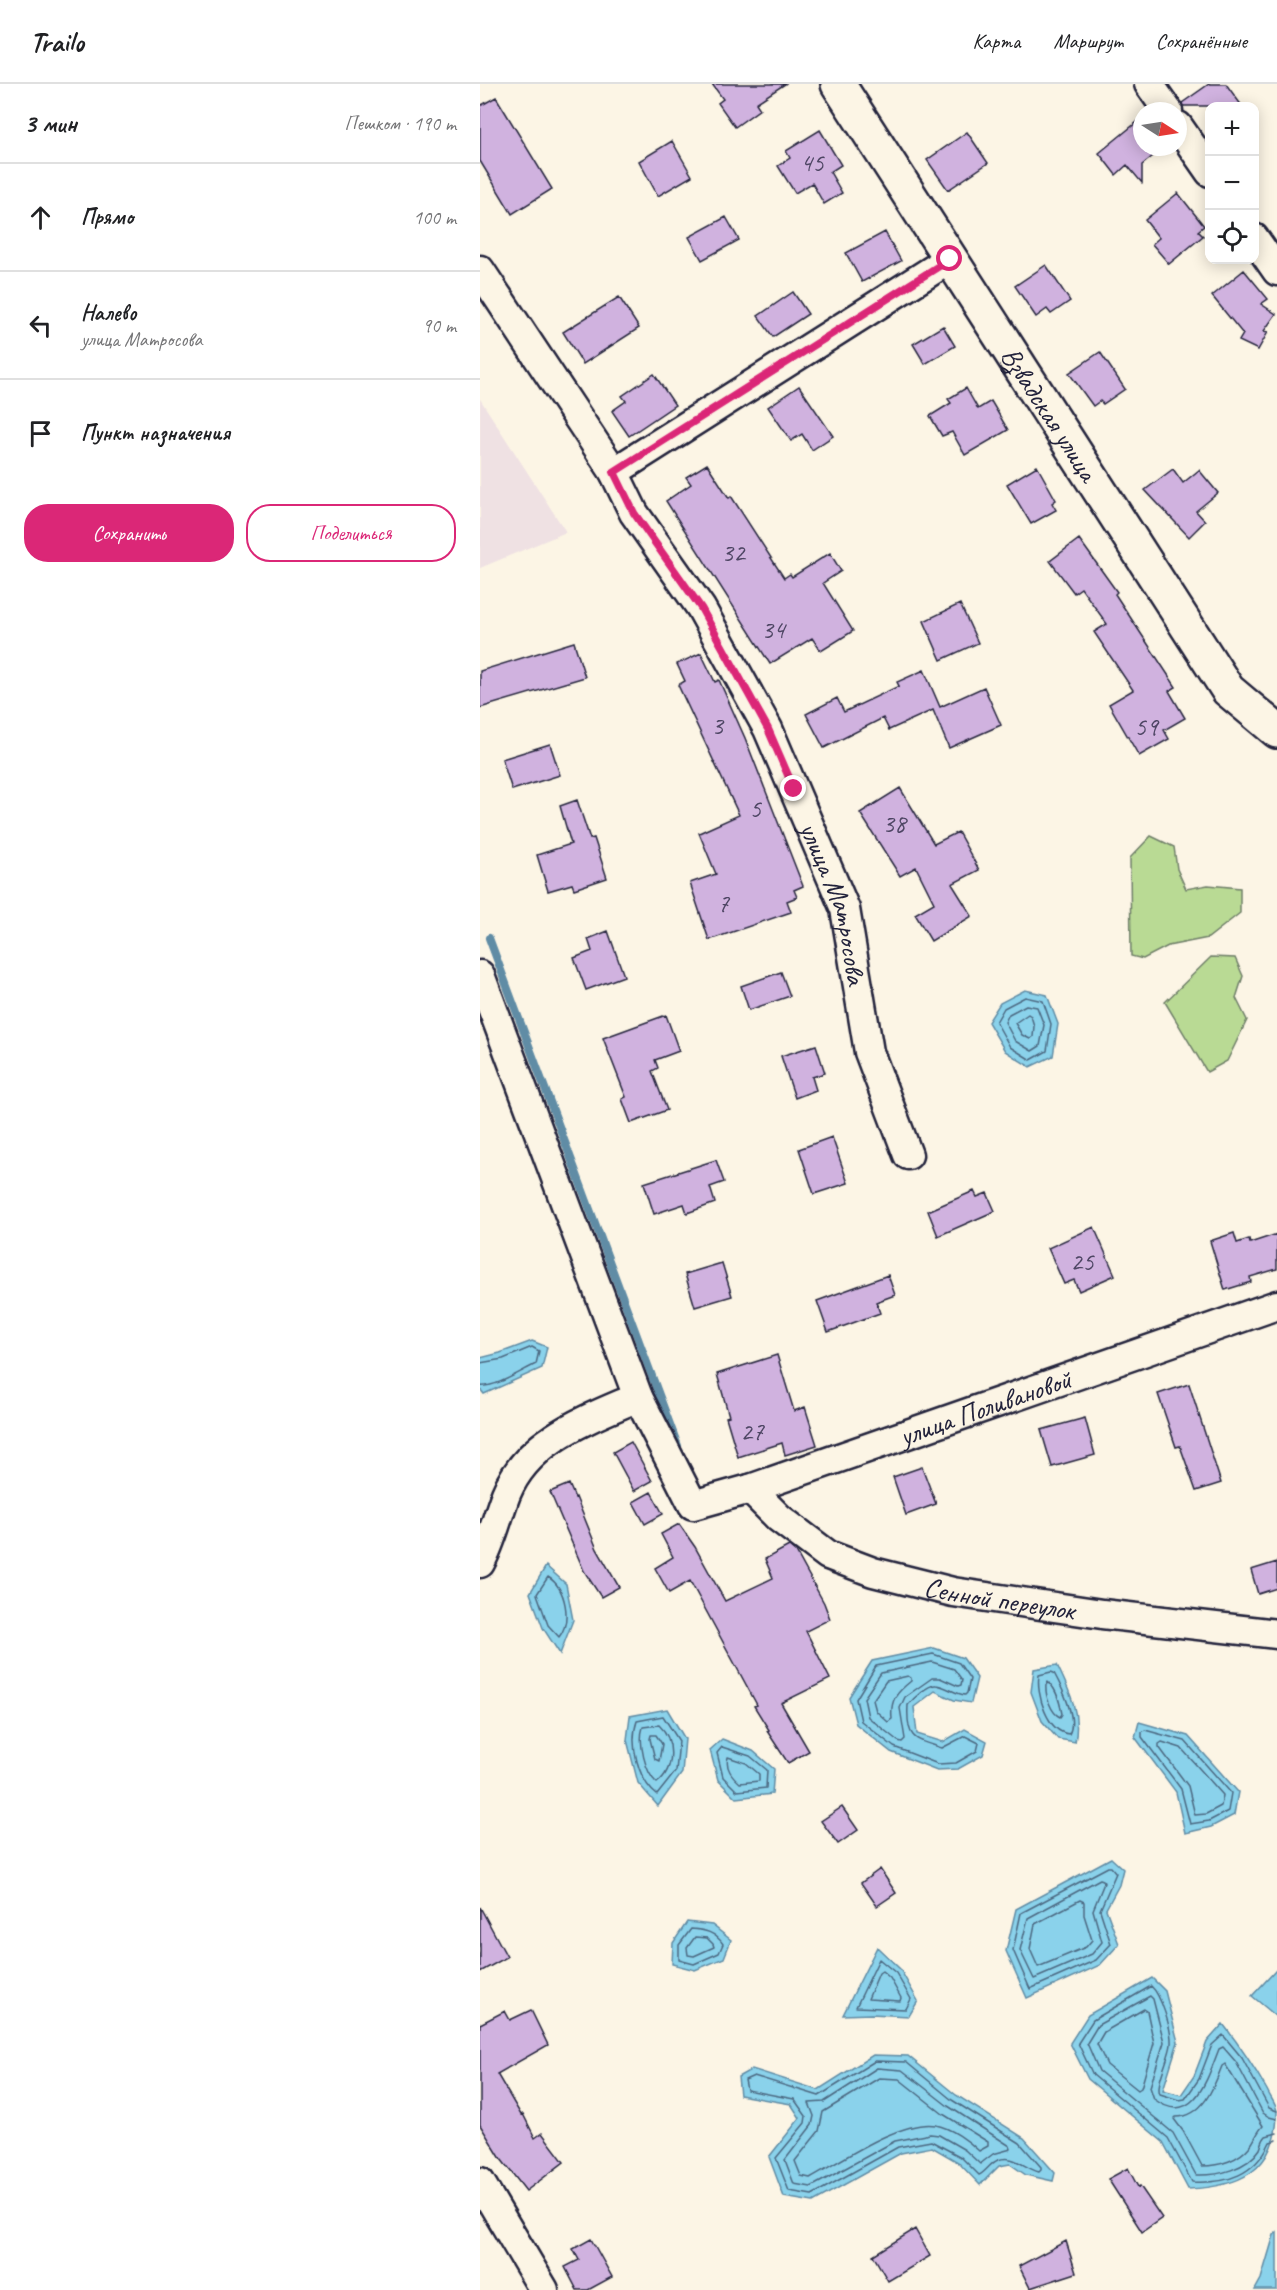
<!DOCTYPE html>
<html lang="ru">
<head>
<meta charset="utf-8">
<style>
  body { margin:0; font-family:Caveat,sans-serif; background:#f2f2f2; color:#202124 }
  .controls { position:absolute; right:18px; top:18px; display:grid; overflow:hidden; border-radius:12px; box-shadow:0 3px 15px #0003 }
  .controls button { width:54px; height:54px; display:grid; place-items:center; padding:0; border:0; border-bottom:2px solid #e0e0e0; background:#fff; color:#202124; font:30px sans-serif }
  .compass { position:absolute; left:653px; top:18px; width:54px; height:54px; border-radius:50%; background:#fff; box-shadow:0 3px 15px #0003; rotate:102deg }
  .stop { position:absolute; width:18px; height:18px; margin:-14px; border:4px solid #db2777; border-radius:50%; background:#fff }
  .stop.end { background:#db2777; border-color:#fff; box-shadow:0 2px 6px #0008 }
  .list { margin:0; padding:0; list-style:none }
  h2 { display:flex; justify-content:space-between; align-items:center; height:78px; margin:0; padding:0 24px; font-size:26px }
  h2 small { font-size:20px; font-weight:400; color:#757577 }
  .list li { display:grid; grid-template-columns:39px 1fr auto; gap:18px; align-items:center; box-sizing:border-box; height:108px; padding:0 24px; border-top:2px solid #e0e0e0 }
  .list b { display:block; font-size:22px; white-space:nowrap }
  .list p { margin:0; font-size:20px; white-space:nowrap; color:#757577 }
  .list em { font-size:20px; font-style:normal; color:#757577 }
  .actions { display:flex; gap:12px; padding:18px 24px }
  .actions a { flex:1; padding:14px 0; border:2px solid #db2777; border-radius:24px; text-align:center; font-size:21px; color:#db2777 }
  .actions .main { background:#db2777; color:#fff }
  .icon { flex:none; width:33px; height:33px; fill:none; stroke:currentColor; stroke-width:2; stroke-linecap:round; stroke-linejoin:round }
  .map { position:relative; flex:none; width:797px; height:2206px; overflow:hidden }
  header { display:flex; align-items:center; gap:36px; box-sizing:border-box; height:84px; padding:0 30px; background:#fff; border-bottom:2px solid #e0e0e0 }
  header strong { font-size:28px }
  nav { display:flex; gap:33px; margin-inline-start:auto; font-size:21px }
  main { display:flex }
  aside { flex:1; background:#fff }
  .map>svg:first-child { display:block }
</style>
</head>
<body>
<header>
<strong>Trailo</strong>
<nav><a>Карта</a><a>Маршрут</a><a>Сохранённые</a></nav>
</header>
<main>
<aside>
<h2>3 мин<small>Пешком · 190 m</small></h2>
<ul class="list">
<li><svg class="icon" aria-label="ahead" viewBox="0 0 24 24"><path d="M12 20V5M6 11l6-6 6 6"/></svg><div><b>Прямо</b></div><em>100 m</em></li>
<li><svg class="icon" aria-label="left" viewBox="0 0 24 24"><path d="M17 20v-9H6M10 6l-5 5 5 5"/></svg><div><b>Налево</b><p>улица Матросова</p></div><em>90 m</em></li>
<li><svg class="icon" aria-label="arrive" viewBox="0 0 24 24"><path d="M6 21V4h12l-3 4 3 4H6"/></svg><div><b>Пункт назначения</b></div></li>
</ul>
<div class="actions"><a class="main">Сохранить</a><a>Поделиться</a></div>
</aside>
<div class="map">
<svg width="797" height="2206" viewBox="0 0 797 2206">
  <rect width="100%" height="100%" fill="#fcf5e5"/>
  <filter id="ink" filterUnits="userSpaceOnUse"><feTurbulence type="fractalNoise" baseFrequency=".0167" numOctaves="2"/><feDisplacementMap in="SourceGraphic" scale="12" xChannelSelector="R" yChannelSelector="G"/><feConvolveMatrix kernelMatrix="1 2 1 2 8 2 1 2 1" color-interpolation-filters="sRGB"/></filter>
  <g filter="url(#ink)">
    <path fill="#efe1e3" d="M0,315L86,448L0,484Z"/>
    <path fill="#b9da94" stroke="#6e7e68" stroke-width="1.5" d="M671,752L694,763L697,785L706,805L728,801L760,804V829L728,854L688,862L663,875L651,872L650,774Z
      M731,873L755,874L763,892L756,914L767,936L747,977L727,988L685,918Z"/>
    <path fill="#8ad2eb" stroke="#608ca5" stroke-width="1.5" d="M545,906L567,911L578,940L573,972L550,983L525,967L508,938L520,919Z
      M52,1257L67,1263L62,1284L4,1310L0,1305V1274L20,1269Z
      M66,1482L86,1500L93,1536L80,1570L63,1544L50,1509Z
      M454,1564L483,1574L497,1594L491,1619L474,1616L455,1607L434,1623L437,1650L463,1658L485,1645L507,1657L503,1671L478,1685L457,1686L411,1668L376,1640L369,1613L392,1577Z
      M577,1581C589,1606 601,1629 595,1658L578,1655L562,1637L551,1608L554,1585Z
      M187,1625L205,1655L202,1689L178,1722L158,1699L147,1656L150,1632Z
      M659,1638L708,1652L758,1708L754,1731L731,1743L705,1749L696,1708L655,1653Z
      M242,1655L273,1667L294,1685L292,1710L256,1714L238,1696L230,1666Z
      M631,1774L643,1785L639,1801L626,1825L639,1860L620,1881L547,1914L526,1867L536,1825Z
      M207,1838L232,1841L251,1856L244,1874L215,1886L192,1880L193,1859Z
      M397,1863L420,1885L438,1917L429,1932L391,1930L363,1931Z
      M797,1885V1933L772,1912Z
      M672,1894L685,1907L698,1958L683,2006L701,2011L714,1992L727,1958L743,1940C761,1963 773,1981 787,2006C790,2013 796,2020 797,2027C797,2089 757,2103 708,2105L683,2058L608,1995L590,1959L608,1931Z
      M393,1971L428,1972L476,2011L544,2054L575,2089L573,2097L546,2091L530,2080L519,2082L500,2101L478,2078L452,2063L421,2069L333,2118L304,2113L289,2073L320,2034L311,2020L260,2011L258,1993L272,1985L338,2006Z
      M797,2148V2206H775L781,2195L794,2151Z"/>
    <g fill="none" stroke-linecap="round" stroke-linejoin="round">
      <path stroke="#4c6881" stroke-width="1.5" d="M545,913L563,917L571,940L567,967L551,976L530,963L516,938L524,924Z
        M546,921L557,923L564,941L560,962L552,967L535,957L525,938L529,930Z
        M548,930L551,932L554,942L553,953L550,955L542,951L535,939Z
        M0,1279L23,1275L52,1263L59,1267L56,1280C41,1287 15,1304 0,1302
        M68,1493C86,1504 92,1537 79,1553L68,1541L57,1510Z
        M453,1570L479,1579L490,1595L487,1609L485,1611C475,1610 466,1602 456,1601C448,1600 433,1615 428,1621C426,1654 433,1655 462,1664L485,1652L499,1659L497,1667L476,1679L458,1680L414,1663L381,1637L376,1615L396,1582Z
        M452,1578L474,1585L482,1596L481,1601L478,1602L460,1594H452L425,1613L420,1624L425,1655L422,1658L418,1657L388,1633L384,1614L401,1589Z
        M571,1588L574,1589C582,1604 598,1635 589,1650C567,1648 556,1610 559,1591Z
        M428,1592L431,1594V1597C416,1609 410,1616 412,1635L408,1638L396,1627L393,1616L406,1597Z
        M568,1598C577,1605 580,1619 582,1630L580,1633C571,1629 565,1611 566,1601Z
        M183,1632L199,1657L196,1687L177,1711C158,1696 149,1660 157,1637Z
        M179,1641C195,1656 195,1685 177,1699C165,1689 158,1658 163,1643Z
        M665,1646L705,1657L751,1709L748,1727L729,1737L710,1740L701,1705L662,1653V1648Z
        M171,1651H176L182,1660L179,1677L175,1675L170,1655Z
        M682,1658L701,1664L743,1711L741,1722L726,1730L715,1731L708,1702L679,1663V1660Z
        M242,1663L270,1672L287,1686L286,1704L257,1707L243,1693L237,1669Z
        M248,1673L266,1679L279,1690V1697L260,1699C252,1692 245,1684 248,1673Z
        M628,1783H631L636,1789L620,1826L631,1860L616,1876L550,1905L533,1866L541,1829Z
        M620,1795L623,1796L624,1799L613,1826L622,1858L612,1870L554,1895L540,1866L548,1834Z
        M600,1816L604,1818V1831L612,1856L606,1863L558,1883L550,1865L555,1840Z
        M211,1845C225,1846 235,1848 243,1860L239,1869L214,1880L199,1876V1861Z
        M215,1853L227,1854L233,1860L234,1863L214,1872L208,1871L207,1864Z
        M399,1875L416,1889L431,1915L426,1925L376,1923Z
        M402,1887L410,1894L421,1914L420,1917L388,1915L399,1889Z
        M664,1925L667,1927L674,1959L661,2004L658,2006L627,1981L617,1960L624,1948Z
        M395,1977L426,1978L472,2016L540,2059L561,2083V2086L559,2088C544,2084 534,2070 518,2076C510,2079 506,2088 499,2091L481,2073L451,2057L418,2063L332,2111L309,2107L296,2074L325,2039L326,2032L314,2015L267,2006L265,1996L274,1992L339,2012Z
        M745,1980L783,2042C777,2048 775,2056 770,2062C759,2076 740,2082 722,2082L703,2047L694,2035L696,2033C723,2033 734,2003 742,1982Z
        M397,1984L422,1986L468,2022L530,2062L531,2065L513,2070L500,2080L485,2066L459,2051L450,2050L415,2057L331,2103L314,2100L305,2076L332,2041L334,2032L329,2019L344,2018Z
        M399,1994L419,1995L463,2030L508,2058V2062L499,2067C489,2057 471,2044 456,2041C421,2035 361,2077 330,2094L321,2092L315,2077L339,2047L343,2028Z
        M797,2027L789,2024L762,1974L743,1951L732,1961L719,1995L705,2015L699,2016L680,2010C675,2000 690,1973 691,1960C692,1946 681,1911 671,1902L613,1936L598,1959L613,1991L688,2054L712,2098C747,2100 775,2091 790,2058L797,2056
        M797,2035L789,2033L783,2029L756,1978L743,1963L739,1965C728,1993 713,2045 674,2015L670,2003L684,1958L673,1915L670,1912L618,1941L607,1959L619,1987L693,2049L716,2091C738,2092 767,2085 780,2065C782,2060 782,2056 786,2052L797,2049"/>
      <path stroke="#608ca5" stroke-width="8" d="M9,854L198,1362"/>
    </g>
    <path fill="#d0b2df" stroke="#22223b" stroke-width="1.5" d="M232,0H305L276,19L280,25L255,43L238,19L243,15Z
      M729,0H746L762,22H703L702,19Z
      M16,13L72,105L32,130L0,77V22Z
      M662,34V63H684L662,81V99L647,81L636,91L619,69Z
      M340,46L361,81L350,88L362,109L344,120L332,99L315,109L298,82L310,74L306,67Z
      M487,48L508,79L468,106L447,76Z
      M192,57L212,92L178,112L159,77Z
      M698,109L724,142L718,147L723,152L689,180L672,160L679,154L665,136Z
      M246,133L259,156L222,176L209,153Z
      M405,148L421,177L382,198L366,169Z
      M566,181L590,217L571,230L567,225L556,233L535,202Z
      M764,186L788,215L781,220L796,230L784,247L788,248L778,266L759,257L763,250L732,212Z
      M313,208L328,230L293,253L278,232Z
      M139,213L159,244L103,280L83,248Z
      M463,242L475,262L445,280L433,260Z
      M620,268L645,305L623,320L620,317L613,322L589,289Z
      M174,290L195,321L149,352L132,327L146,317L142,312Z
      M319,302L353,352L332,366L322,350L311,357L288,323Z
      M486,304L498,325L511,317L528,346L485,371L472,348L462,352L450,332L471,319L468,315Z
      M227,380L249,414L251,412L304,494L310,490L312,493L350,469L361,487L343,499L373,547L341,567L332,554L290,580L186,417L211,400L206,393Z
      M557,382L576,416L572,419L576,426L551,440L527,400Z
      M693,385L703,399L719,386L738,409L716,427L725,437L709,453L665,406Z
      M599,455L637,508L635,510L696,603L689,607L705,634L684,646L689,655L659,672L629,620L653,606L614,548L627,540L601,504L594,509L570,477Z
      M480,520L498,559L461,576L444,537Z
      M94,558L105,593L0,624V587Z
      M221,569L235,598L239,596L265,654L323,802L314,806L317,813L307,817L311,828L229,856L210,799L236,790L219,749L259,731L198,601L205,597L197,580Z
      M444,586L460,623L504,603L521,641L469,664L453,626L409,646L403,634L344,664L326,630L357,614L364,628L419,602L417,598Z
      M70,660L80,691L32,706L22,675Z
      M420,704L454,760L478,748L499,786L472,800L492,832L451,857L435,830L454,819L436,783L420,792L380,729Z
      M97,716L110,755L114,754L127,794L94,805L92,800L68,807L57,771L91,760L80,722Z
      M128,847L144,892L106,906L94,874L112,867L108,855Z
      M301,888L310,912L269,926L261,902Z
      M186,931L199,967L175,976L178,984L172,987L187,1026L151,1039L142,1015L146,1013L123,954Z
      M336,961L345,989L332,993L336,1006L315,1014L301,972Z
      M352,1053L368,1099L334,1110L319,1065Z
      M236,1076L244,1098L230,1103L235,1119L207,1129L204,1120L174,1130L164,1099Z
      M494,1107L497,1113L507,1109L515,1127L458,1152L448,1127Z
      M614,1143L635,1191L599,1207L594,1196L584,1200L568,1164Z
      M754,1149L757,1159L769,1155L770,1159L797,1150V1185L770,1193L771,1198L745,1206L730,1157Z
      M242,1179L252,1212L215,1223L205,1190Z
      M408,1191L415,1211L396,1218L400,1229L348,1248L337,1217Z
      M297,1271L314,1327L325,1323L337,1361L305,1371L302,1359L258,1373L246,1333L249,1332L237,1290Z
      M709,1300L741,1399L716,1407L700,1362L696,1363L678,1310Z
      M605,1334L615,1371L572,1383L561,1346Z
      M151,1358L172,1397L154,1407L133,1368Z
      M442,1383L456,1420L426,1431L413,1393Z
      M89,1400L95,1414L96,1413L117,1465L139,1503L121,1513L104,1487L70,1408Z
      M171,1408L183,1430L165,1440L153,1418Z
      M199,1440L215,1463L245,1517L293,1494L285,1475L309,1462L316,1468L344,1519L350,1535L326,1547L350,1595L301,1619L329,1667L308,1679L287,1647L289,1646L274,1622L277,1621L210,1497L189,1509L175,1484L193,1473L181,1450Z
      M797,1478V1504L778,1510L771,1486Z
      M362,1723L378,1746L358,1760L341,1737Z
      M400,1785L416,1809L397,1822L381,1799Z
      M0,1823L27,1873L0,1888Z
      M51,1926L68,1961L17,1990L41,2031L43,2030L55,2054L62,2049L84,2078L46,2107L21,2075L0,2041V1940L25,1927L30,1936Z
      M648,2084L658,2103L660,2102L682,2134L662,2148L628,2095Z
      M435,2145L450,2172L408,2197L393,2171Z
      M111,2155L132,2193L108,2206H97L85,2183L99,2176L93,2165Z
      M586,2157L596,2189L550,2204L539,2182Z"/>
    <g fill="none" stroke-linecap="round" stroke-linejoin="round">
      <g stroke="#22223b" stroke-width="33">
        <g id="minor">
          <path d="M669,0L688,27"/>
          <path d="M698,42L730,88"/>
          <path d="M774,154L797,187"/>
          <path id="s1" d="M0,186L134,388L154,429L221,524L288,645L365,825L389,968L428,1071"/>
          <path d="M134,388L470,175"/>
          <path id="s2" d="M0,891L158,1313L213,1421L270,1405L797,1221"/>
          <path id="s3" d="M270,1405L299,1434L348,1471L393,1488L473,1508L622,1530L797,1550"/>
          <path d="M0,1479C12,1457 17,1433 26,1410C48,1355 108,1335 158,1313"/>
          <path d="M0,2098L64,2206"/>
        </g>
      </g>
      <g stroke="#22223b" stroke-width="38">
        <g id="tertiary">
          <path id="s4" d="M358,0L748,606L797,647"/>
        </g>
      </g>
      <use href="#minor" stroke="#fcf5e5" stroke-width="28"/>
      <use href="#tertiary" stroke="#fcf5e5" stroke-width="33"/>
    </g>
  </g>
  <g fill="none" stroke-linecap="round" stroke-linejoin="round" filter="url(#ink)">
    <path stroke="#db2777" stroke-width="8" d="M314,705L288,645L221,524L154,429L134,388L470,175"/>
  </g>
  <g text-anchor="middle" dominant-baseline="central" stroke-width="5" stroke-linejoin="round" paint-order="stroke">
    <g font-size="26" fill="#4e4664">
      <text x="332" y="78">45</text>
      <text x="253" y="468">32</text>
      <text x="293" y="545">34</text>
      <text x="237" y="641">3</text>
      <text x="666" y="642">59</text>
      <text x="275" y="724">5</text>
      <text x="414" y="739">38</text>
      <text x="243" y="819">7</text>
      <text x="602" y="1177">25</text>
      <text x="272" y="1347">27</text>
    </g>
    <g font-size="28" fill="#22223b" stroke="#fcf5e5">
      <text stroke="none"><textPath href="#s4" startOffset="392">Взвадская улица</textPath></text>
      <text stroke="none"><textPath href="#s1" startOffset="730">улица Матросова</textPath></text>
      <text stroke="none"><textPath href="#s2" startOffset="880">улица Поливановой</textPath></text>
      <text stroke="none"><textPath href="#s3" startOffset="280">Сенной переулок</textPath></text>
    </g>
  </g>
</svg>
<div class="controls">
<button>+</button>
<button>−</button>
<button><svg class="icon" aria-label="locate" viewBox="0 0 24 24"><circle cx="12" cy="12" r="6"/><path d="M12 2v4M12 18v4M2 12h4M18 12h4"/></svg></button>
</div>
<svg class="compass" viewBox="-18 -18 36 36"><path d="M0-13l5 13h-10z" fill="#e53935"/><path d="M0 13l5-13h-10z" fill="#757577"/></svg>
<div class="stop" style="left:470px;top:175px"></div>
<div class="stop end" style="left:314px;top:705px"></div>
</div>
</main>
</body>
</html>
